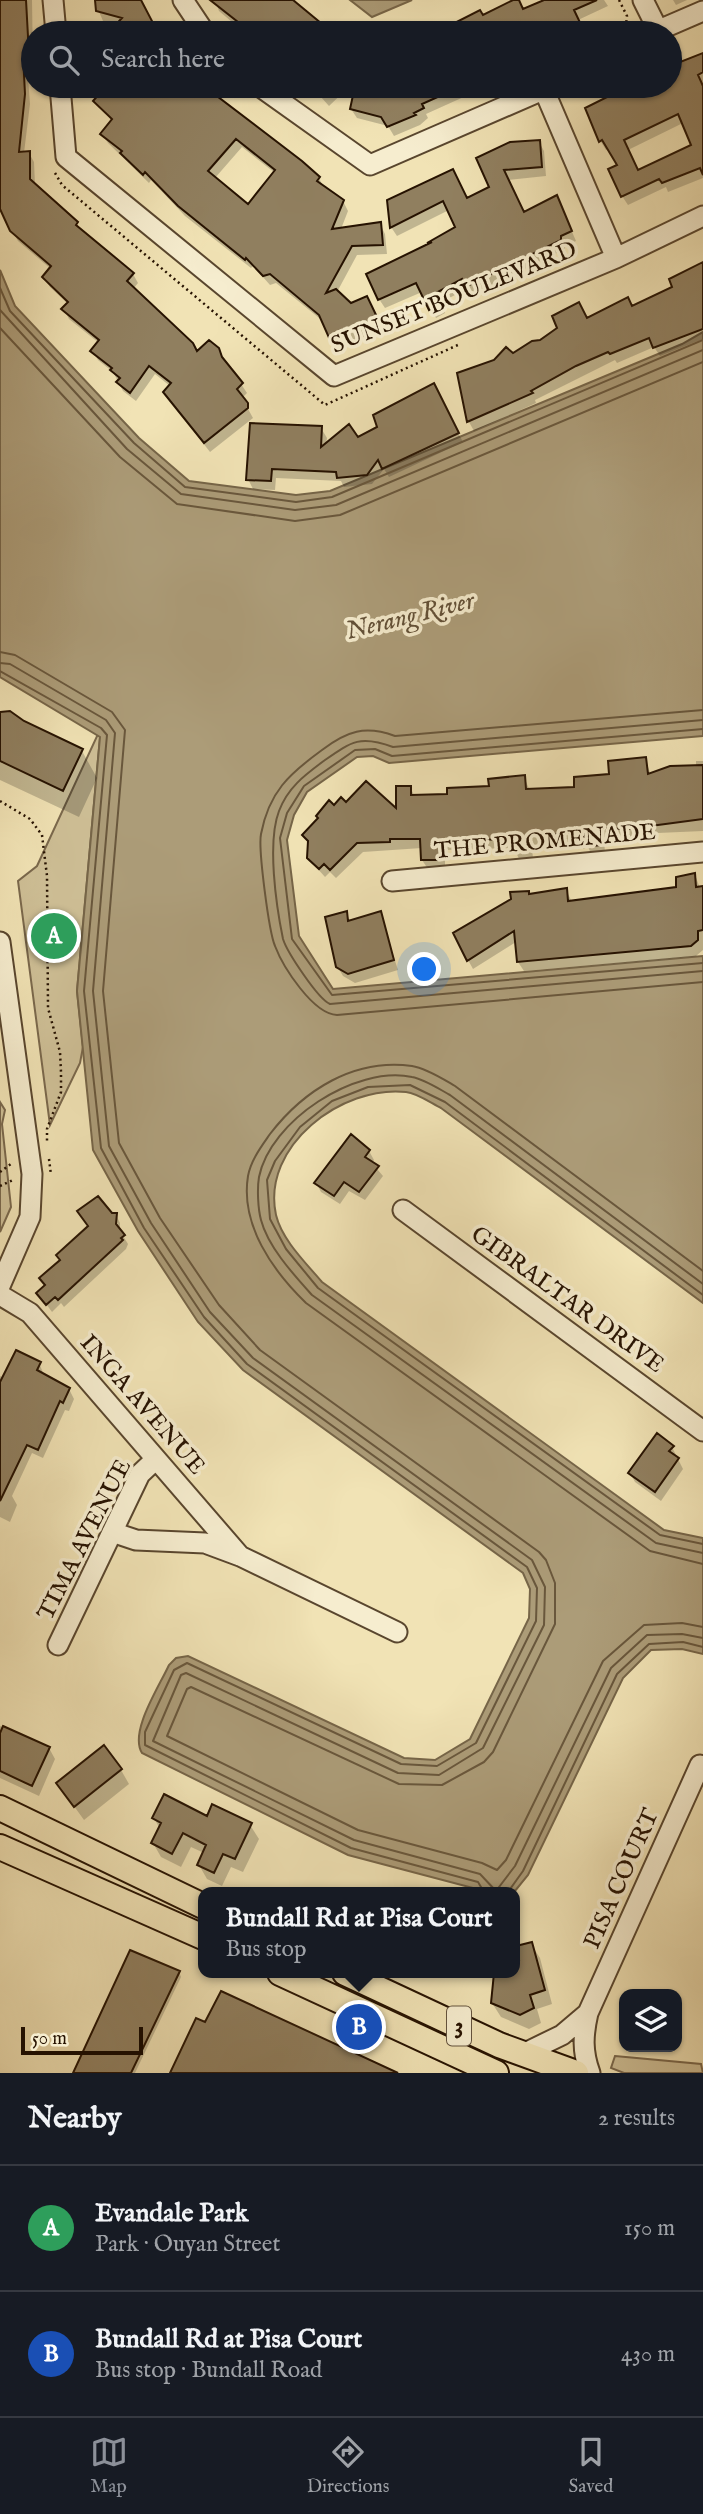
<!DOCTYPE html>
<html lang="en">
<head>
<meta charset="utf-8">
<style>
  body { margin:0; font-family:"IM FELL English",serif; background:#242831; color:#f1f3f6 }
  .controls { position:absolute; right:21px; bottom:21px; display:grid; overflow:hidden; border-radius:14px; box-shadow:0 2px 5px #0004 }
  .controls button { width:63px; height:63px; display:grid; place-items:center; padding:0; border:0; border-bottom:2px solid #363941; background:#171b24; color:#f1f3f6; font:35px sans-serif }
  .scale { position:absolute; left:21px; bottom:18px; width:122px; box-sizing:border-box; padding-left:7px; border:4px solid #261201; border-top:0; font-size:19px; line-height:24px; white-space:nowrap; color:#261201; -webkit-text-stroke:5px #f6edcf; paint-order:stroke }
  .you { position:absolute; left:425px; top:970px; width:24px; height:24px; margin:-18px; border:5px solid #fff; border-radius:50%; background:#1a73e8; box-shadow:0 0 0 10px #1a73e833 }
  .badge { display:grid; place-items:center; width:46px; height:46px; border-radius:50%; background:#8c9099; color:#fff; font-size:23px; font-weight:700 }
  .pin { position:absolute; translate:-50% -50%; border:4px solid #fff; box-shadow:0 2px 7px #0006 }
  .popup { position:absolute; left:198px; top:1887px; width:322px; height:91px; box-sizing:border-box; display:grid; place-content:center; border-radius:14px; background:#171b24; filter:drop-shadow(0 2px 5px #0005); font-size:23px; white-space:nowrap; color:#9ea1a6 }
  .popup b { font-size:26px; color:#f1f3f6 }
  .popup::after { content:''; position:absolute; left:50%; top:100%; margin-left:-14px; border:14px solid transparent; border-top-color:#171b24 }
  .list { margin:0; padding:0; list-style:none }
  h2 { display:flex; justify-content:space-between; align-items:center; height:91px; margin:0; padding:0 28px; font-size:30px }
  h2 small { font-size:23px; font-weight:400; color:#9ea1a6 }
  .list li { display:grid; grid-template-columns:46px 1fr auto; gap:21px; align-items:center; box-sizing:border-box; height:126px; padding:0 28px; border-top:2px solid #363941 }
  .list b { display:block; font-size:26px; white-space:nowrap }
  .list p { margin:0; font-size:23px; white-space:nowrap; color:#9ea1a6 }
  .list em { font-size:23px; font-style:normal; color:#9ea1a6 }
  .icon { flex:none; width:38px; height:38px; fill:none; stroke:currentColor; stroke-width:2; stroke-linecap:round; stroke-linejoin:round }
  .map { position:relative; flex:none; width:703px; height:2073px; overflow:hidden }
  .search { position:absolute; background:#171b24; box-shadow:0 2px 5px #0004; left:21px; right:21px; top:21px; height:77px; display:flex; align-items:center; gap:18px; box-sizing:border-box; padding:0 24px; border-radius:38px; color:#9ea1a6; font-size:26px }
  .sheet { height:343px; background:#171b24 }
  nav { display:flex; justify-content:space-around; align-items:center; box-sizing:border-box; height:98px; border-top:2px solid #363941; background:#171b24; font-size:19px; color:#9ea1a6 }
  nav a { display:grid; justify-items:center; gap:4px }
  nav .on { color:#8c9099 }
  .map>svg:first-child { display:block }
</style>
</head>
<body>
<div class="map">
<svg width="703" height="2073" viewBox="0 0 703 2073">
  <rect width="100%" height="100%" fill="#f1e3b5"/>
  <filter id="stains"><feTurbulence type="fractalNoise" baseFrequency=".00286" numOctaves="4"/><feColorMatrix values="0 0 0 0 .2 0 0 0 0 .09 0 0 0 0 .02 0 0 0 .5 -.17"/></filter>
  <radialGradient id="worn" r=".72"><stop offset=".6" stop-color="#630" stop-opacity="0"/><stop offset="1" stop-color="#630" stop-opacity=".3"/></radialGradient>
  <path fill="#cebf96" stroke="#7a684c" stroke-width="2" d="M98,734L100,737L77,991L83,1047L80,1063L50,1125L18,881L37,866Z
    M0,1102L5,1110L2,1124L11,1207L0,1232Z
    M615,2056L701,2064L703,2073H624L611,2068Z"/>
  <path fill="#ac9c78" stroke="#766548" stroke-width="2" d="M350,0H412L372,17Z
    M0,270L15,306L139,438L189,481L296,495L330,491L682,344L703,332V736L389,763L373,756L357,757L307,792L294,815L287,840L299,936L333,989L703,956V1303L441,1108C431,1103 417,1093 406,1092C342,1085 261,1146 276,1215C282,1240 306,1263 322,1282L664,1530L703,1538V1654L682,1649L651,1650L623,1678L528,1875L515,1891L488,1892L348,1855L142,1753C129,1732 159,1687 169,1665L176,1658L188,1656L404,1758L435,1760L470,1739L529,1618L530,1589L523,1573L243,1370L198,1322L138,1231L93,1150L77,991L100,737L0,677Z"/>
  <path fill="#0003" fill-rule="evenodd" d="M0,0H32L33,64H27L30,104L24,153H29L34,162L35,185L81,232L133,274L138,283L133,289L197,353L218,349L247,393L242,398L253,418L210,452L171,402L170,386L155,374L136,401L123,391L113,372L98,360L93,351L99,343L69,319L64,309L68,304L50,287L44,278L51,269L18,241L12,231L0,205Z
    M94,0H140L156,32L112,33L119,25L103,21Z
    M215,0H295L301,9L330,33H245L219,11Z
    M546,0H604L608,6L578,20L584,33H559Z
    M673,0H687L676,5Z
    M703,55V178L668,192L666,187L628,205L622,196L619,165L609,148L606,150L601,142L587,109L632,86H670V68ZM683,123L693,146L638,172L628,150Z
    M93,86H208L220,101L319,178L324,188L343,201L348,211L341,229L380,224L385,234L387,254L357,255L337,292L351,305L372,307L382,329L337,349L324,322L276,283L270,285L253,266L251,268L185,216L151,180L149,183L108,143L102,134L112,121L95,101L100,95ZM242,147L275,173L248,207L215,178Z
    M311,86H350L329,106Z
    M357,86H502L479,95L477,91L426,114L428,118L420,125L394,136L388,126L357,118L351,109Z
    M539,142L544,151L546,176L507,180L524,214L557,197L576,241L565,246V249L472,295L468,288L440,303L445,313L436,318L422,292L385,308L379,299L429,243L458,228L449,210L397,236L391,227L389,201L467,200L492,188L478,159Z
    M703,262V339L660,356L654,347L617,363L615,360L535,400L536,403L474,431L469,422L459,374L512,355L587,320L632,308L675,288L671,280Z
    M438,395L463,442L389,477L384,469L372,484L344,487L341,481L276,478L275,490L253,489L248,479L321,428L327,438L326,445L357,439Z
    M0,712L15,714L23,723L82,751L97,778L79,817L0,780Z
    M645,759L651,775L696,766V761H703V831L658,833V836L634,838L604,837L605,854L592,856L586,842L532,845L533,860L520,861L514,848L445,850V869H428L422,860V848L363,852L336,878L330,872L325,877L308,858L309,845L304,835L329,803L334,807L346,804L397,812L410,787L415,797L449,796L524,777L530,791L576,789Z
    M695,875L700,888H703V950L696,956L524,971L518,962L516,942L473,969L468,960L529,896L566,890L572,902L678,889Z
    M346,913L351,922L380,914L398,970L355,983L343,976L337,966Z
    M369,1151L374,1160L372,1163L383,1176L365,1200L349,1191L340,1204L321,1192L316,1183Z
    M111,1214L116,1215L120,1223V1231L128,1244L126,1249L64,1307L61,1303L52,1312L38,1293L46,1287L41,1279Z
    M39,1363L44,1375L69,1389L74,1399L69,1411L65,1410L43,1458L32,1453L12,1496L17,1505L10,1522L0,1517V1376L4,1378Z
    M672,1447L683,1469L661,1501L635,1482L630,1473Z
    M0,1726L49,1748L55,1759L39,1796L0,1778Z
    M121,1770L129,1784L84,1820L58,1784Z
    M154,1818L208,1819L250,1825L259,1839L243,1872L231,1867L222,1886L207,1879L199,1865L204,1853L191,1847L181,1867L161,1857L153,1843L160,1829Z
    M531,1944L540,1958L552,2004L537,2009L541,2023L529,2029L501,2017L492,2003L496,1973H515V1963L521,1961Z
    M179,1972L181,1977L135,2073H75Z"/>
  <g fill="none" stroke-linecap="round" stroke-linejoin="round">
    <path stroke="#69573c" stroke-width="2" d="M0,288L10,311L134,443L185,487L296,502L332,497L703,340
      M0,310L127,449L181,494L295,510L336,505L703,350
      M0,328L120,457L177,504L295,521L340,515L703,362
      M0,652L15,655L112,712L125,730L103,991L119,1143L160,1218L219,1305L260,1350L539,1552L546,1560L555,1583V1624L493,1752L484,1762L442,1785L399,1784L191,1687L187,1689L167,1736L358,1830L482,1863L497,1870L506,1860L603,1661L644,1625L682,1623L703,1627
      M0,663L10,664L106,720L115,733L93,991L109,1146L151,1223L210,1312L253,1358L532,1560L545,1587L544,1625L483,1748L439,1775L398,1773L186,1673L181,1675L153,1741L354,1840L480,1874L496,1891L515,1866L611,1668L647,1635L682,1634L703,1638
      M0,671L101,728L107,735L84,991L101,1148L144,1228L204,1317L247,1364L527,1567L537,1588L536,1621L476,1743L437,1766L401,1764L187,1663L174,1670L145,1732V1745L351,1848L478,1882L484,1892
      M703,710L395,736C365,725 347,731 322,750C289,774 269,792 261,834C258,849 269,932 275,946C283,967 313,1014 337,1015L703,982
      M703,720L393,747C361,735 352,741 325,760C305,775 288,787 279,811C267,842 276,905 283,939C287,952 318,999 330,1004L703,971
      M703,729L392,756L375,749L355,750L304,786L287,813L280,838L292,939L332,995L703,963
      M703,1271L455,1086C443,1079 426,1068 412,1066C354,1058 304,1090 270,1134C261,1147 251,1160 248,1176C240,1225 273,1271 306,1303L650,1551L703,1564
      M703,1284L450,1095C439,1089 424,1079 412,1077C355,1065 270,1121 259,1177C257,1189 258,1209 261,1220C268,1247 294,1275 312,1295L656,1543L703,1553
      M703,1295L445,1102L410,1085L368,1087L332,1101L300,1127L275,1161L267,1180L270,1219L286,1249L318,1288L660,1535L703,1544
      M508,1892L523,1871L617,1674L649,1644L683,1642L703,1647"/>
  </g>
  <path fill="#907f5f" stroke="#261201" stroke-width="2" fill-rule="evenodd" d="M0,0H26L29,55H23L25,94L19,152L30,151V179L78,222L76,225L134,273L127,281L193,343L197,351L209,340L219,348L222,357L243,383L237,389L248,403V408L204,443L163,392L171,383L149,366L130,393L116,382L120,378L110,370L112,368L90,351L99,340L61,309L68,302L42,277L51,266L10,231L0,209Z
    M95,0H141L152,21L142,33H108L122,18L96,11Z
    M210,0H293L333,33H238L243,26Z
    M513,0H519L523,9L544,0H597L574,10L585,33H435L480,10L483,15Z
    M703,53V72L698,75L703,86V175L700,168L662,183L659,179L621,197L608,169L617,165L602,140L599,142L585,108L629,86H670V66ZM678,114L691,145L638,170L624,140Z
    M93,86H219L213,93L302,161L320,177L317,181L344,200L332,229L381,222L383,245L352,246L326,293L336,289L351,303L367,296L378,319L330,340L319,315L270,274L263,276L246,258L245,260L178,206L145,172L143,175L120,153L122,151L100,134L112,119L93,101L100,93ZM236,139L275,170L248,204L208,171Z
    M355,86H462L422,104L424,108L414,113L416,115L387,127L381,117L350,109Z
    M540,140L542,167L504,170L524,212L557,195L572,231L561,236V240L465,287L462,279L436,293L441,303L429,310L416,283L378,300L366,274L432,242L427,243L455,227L443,201L390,228L387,200L453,169L467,198L489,187L476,158L510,142Z
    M703,262V329L653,348L649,338L610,354L608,352L576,366L531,391L533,393L467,422L457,373L494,360L506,347L513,353L532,341L540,340L557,328L552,316L579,302L587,318L628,297L632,306L672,287L669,279Z
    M434,383L459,433L382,469L378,460L367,475L337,478L336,472L272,469L271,481L246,480L250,423L322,426L321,447L349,424L358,437L377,427L373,415Z
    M10,711L24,721L83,749L63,791L0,761V712Z
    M646,757L648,774L670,766L703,765V819L628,829L600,828V845L584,847V832L528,836L529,851L512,852L513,839L440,841L441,860H421L420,839H390V842L357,843L330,870L324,864L319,869L307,858L308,841L302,835L318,818L316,816L329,800L334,805L341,797L346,802L366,781L396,808V786H411V795L447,794V788L489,786L488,779L525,775L526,789L574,787V777L609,774L608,761Z
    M695,873L696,887L703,886V930L698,931V940L691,946L517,962L514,931L467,961L453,933L511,899L510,892L529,891V894L567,888L568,901L676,887V877Z
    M347,911L348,921L381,911L394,960L348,974L336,967L325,917Z
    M351,1134L370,1150L365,1157L379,1166L359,1192L344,1182L334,1196L314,1183Z
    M98,1196L112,1213H117L116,1224L125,1235L121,1238L123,1240L58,1300L55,1297L46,1305L36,1293L45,1285L39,1278L60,1260L56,1255L88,1226L77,1211Z
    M16,1350L41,1362L37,1370L70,1388L63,1403L60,1401L38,1450L27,1445L0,1501V1382Z
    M657,1433L674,1446L669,1451L679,1458L655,1492L628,1473Z
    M3,1726L50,1747L32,1786L0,1771V1733Z
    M104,1745L122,1769L74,1807L56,1783Z
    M164,1794L207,1816L212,1804L252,1823L235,1859L223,1854L214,1873L197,1865L206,1845L183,1833L172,1854L151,1843L161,1823L152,1818Z
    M532,1942L545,1990L530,1995L534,2008L520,2015L491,2003L494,1973H515V1961L519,1960L516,1946Z
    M130,1950L180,1971L131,2073H73Z
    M221,1991L398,2073H170L196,2018L205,2022Z"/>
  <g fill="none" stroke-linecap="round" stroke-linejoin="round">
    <g stroke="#59462e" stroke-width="23">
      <path id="minor" d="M53,0L56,33
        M183,0L205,33
        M643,0L658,30
        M652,33L703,11
        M60,86L66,157L334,376L616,258L703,216
        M259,86L370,165L552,86
        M544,90L616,258
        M392,881L703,852
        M0,942L32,1174L30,1217L0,1286
        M403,1210L703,1431
        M0,1295L30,1313L240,1556
        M112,1532L136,1540L205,1543L240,1556L397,1632
        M58,1645L140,1474L156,1459
        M523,2054L562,2035L588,2013
        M590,2073C582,2051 583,2035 588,2013L700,1765"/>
    </g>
    <g stroke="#261201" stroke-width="28">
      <path id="major" d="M0,1808L203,1906
        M0,1847L203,1937
        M280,1973L496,2073
        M345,1973L499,2045L576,2073"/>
    </g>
    <path stroke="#261201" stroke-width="2.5" stroke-dasharray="2 3.5" stroke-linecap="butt" d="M619,0L627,16L625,33
      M55,173L62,185L325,405L460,344
      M0,801L30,819L42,835L47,876L48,1008L60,1052L61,1072V1092L47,1129V1142
      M49,1159L51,1175
      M0,1172L11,1164
      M0,1186L13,1180"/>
    <use href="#minor" stroke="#f6edcf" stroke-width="19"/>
    <use href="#major" stroke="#f1e3b5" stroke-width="24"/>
  </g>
  <g text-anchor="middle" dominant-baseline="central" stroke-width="7" stroke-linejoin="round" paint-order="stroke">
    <rect fill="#f6edcf" stroke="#64543f" stroke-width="2" x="447" y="2006.5" width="24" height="39" rx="5"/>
    <g font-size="23" font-weight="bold" fill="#261201">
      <text x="459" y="2026">3</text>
    </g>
    <g font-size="24" fill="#261201" stroke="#f6edcf">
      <text transform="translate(454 298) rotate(-22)">SUNSET BOULEVARD</text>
      <text transform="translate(545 842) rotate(-5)">THE PROMENADE</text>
      <text transform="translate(567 1300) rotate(36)">GIBRALTAR DRIVE</text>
      <text transform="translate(142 1405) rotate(49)">INGA AVENUE</text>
      <text transform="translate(85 1540) rotate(-63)">TIMA AVENUE</text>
      <text transform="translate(622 1879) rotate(-66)">PISA COURT</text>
    </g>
    <g font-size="26" font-style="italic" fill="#625037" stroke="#f6edcf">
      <text transform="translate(410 616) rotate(-14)">Nerang River</text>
    </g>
  </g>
  <rect width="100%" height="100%" filter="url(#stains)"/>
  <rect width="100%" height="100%" fill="url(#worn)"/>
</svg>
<div class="controls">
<button><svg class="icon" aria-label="layers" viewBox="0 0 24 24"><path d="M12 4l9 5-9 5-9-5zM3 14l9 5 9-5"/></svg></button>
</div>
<div class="scale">50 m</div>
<div class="you"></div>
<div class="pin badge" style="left:54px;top:936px;background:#2e9e5b">A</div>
<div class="pin badge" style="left:359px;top:2027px;background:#1a4fb4">B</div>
<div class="popup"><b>Bundall Rd at Pisa Court</b>Bus stop</div>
<div class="search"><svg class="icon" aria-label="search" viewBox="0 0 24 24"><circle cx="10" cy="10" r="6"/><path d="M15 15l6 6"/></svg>Search here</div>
</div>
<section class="sheet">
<h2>Nearby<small>2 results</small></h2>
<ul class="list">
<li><span class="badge" style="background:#2e9e5b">A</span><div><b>Evandale Park</b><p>Park · Ouyan Street</p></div><em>150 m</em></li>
<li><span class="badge" style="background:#1a4fb4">B</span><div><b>Bundall Rd at Pisa Court</b><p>Bus stop · Bundall Road</p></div><em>430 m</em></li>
</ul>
</section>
<nav>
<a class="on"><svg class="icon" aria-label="map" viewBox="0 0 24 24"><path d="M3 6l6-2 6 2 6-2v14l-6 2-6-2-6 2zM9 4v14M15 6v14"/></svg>Map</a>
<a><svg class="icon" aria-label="directions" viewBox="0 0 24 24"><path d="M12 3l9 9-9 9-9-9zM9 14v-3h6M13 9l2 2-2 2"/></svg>Directions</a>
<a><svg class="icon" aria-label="saved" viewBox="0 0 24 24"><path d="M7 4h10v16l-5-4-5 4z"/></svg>Saved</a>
</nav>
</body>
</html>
